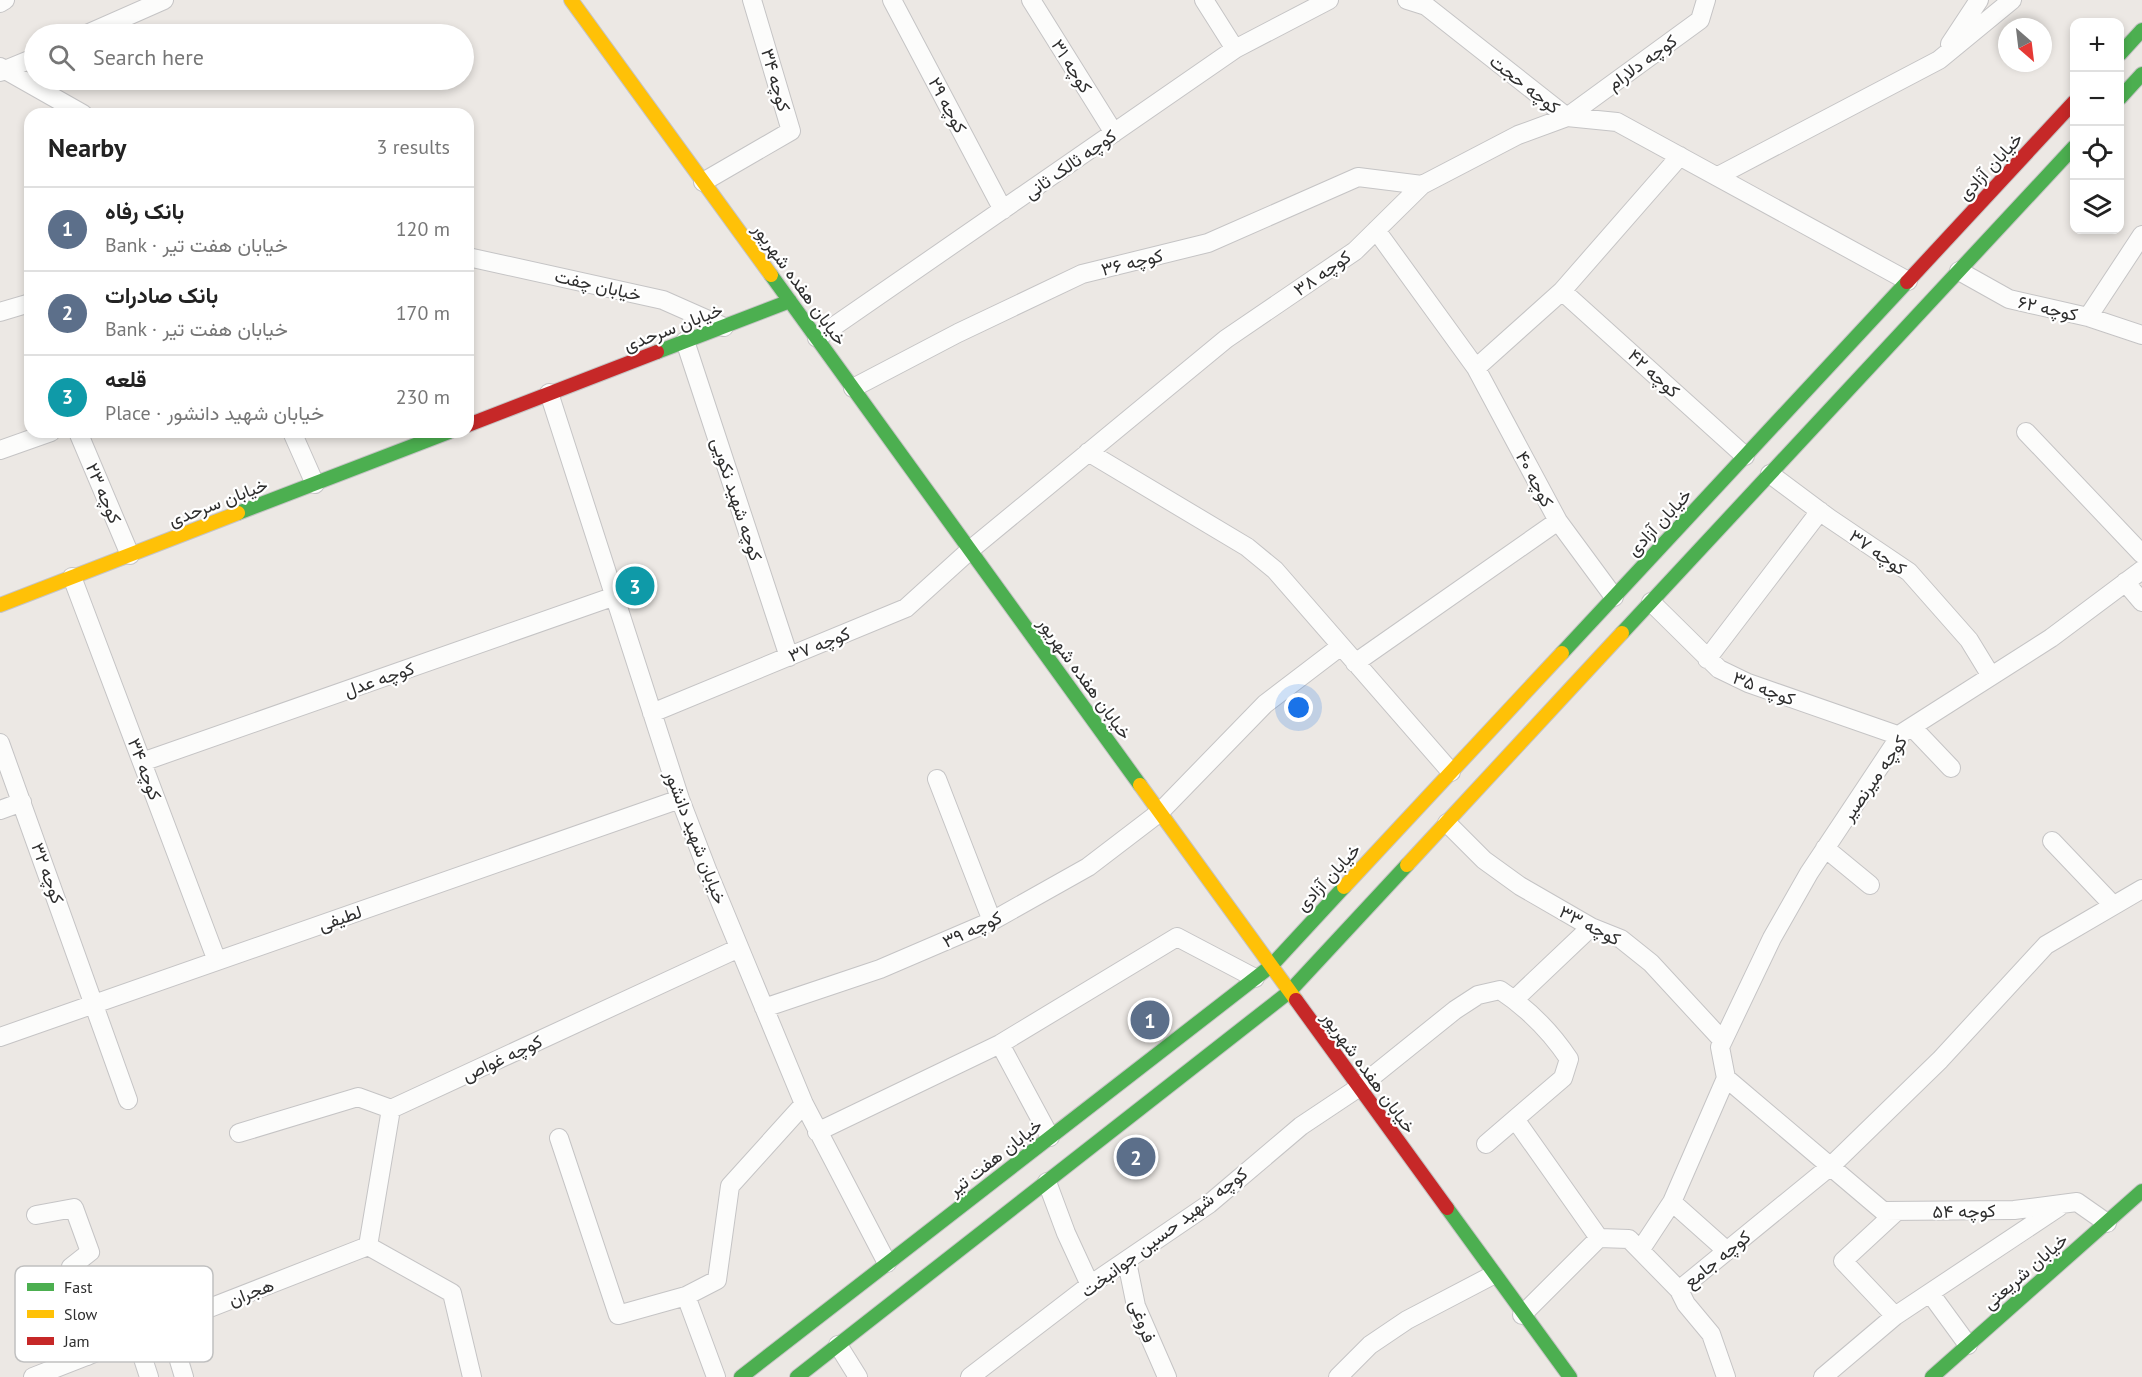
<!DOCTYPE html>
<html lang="en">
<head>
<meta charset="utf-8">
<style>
  body { margin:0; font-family:"PT Sans",Vazirmatn,sans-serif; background:#f2f2f2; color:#222 }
  .controls { position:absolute; right:18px; top:18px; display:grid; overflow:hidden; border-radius:12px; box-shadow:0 3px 9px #0003 }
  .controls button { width:54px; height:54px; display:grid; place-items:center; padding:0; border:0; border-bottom:2px solid #e0e0e0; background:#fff; color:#222; font:30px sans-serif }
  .compass { position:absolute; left:1998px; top:18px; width:54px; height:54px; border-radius:50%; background:#fff; box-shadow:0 3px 9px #0003; rotate:152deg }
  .you { position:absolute; left:1299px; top:708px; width:21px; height:21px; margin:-15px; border:4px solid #fff; border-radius:50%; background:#1a73e8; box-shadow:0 0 0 9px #1a73e833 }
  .badge { display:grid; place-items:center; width:39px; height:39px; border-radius:50%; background:#111827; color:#fff; font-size:20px; font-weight:700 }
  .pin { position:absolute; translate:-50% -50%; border:3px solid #fff; box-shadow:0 2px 6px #0006 }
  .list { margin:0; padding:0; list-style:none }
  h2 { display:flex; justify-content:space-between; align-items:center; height:78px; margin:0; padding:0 24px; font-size:26px }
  h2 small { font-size:20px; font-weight:400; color:#767676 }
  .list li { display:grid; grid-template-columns:39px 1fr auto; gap:18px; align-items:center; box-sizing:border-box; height:84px; padding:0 24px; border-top:2px solid #e0e0e0 }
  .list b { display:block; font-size:22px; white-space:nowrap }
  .list p { margin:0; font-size:20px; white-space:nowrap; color:#767676 }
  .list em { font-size:20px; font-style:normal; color:#767676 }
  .icon { flex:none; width:33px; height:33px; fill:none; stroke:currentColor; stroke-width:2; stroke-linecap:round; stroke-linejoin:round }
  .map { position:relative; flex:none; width:2142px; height:1377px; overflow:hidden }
  .search { position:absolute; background:#fff; box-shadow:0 3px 9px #0003; left:24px; top:24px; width:450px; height:66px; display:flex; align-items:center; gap:15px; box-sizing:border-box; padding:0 21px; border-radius:33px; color:#767676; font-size:22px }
  .panel { position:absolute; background:#fff; box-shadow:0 3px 9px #0003; left:24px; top:108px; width:450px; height:330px; border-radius:18px }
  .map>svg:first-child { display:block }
</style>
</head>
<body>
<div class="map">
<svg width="2142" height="1377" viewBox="0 0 2142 1377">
  <rect width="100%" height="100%" fill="#ece8e4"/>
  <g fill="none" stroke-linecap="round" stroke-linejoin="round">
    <g stroke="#c5c4c5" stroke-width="20">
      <path id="street" d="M892,0L1003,210
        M1031,0L1114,133
        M1204,0L1235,49
        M1407,0L1426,6L1567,117L1617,122L1908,281
        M0,3L5,0
        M87,34L164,0
        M1950,44L1979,0
        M0,67L83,114
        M0,72L34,58
        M1718,176L1939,60L2012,0
        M703,182L791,131L752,0
        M468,257L663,300L724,327
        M1959,271L2009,299L2088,317L2142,335
        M1562,291L1745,456
        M0,312L30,303
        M2088,317L2142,235
        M817,338L1235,49L1329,0
        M685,341L789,657
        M1476,368L1562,291L1680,156
        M853,388L958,333L1082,274L1208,243L1358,177L1422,185
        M549,393L680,799L708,872L804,1104L887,1263
        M78,432L130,555
        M292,432L315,484
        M2026,432L2142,554
        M0,450L51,432
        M1088,452L1247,547L1275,570L1451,772
        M1770,474L1829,518L1909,572L1969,640L1991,676
        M1558,521L1614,597
        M72,577L217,961
        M2125,582L2142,602
        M1651,602L1719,669L1748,683L1900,736
        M1707,659L1820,511
        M1355,663L1558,521L1476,368L1376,230
        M652,713L906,608L970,550L1226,339L1355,251L1422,185L1518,135L1567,117L1700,20L1706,0
        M1912,727L1951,768
        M0,743L128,1100
        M142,762L615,596
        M937,779L992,921
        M0,810L22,802
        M1447,823L1484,860L1520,886L1591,927L1621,939L1651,963L1723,1041
        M2052,841L2113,905
        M1825,848L1870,885
        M1514,1000L1591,927
        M764,1008L880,969L992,921L1088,867L1160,812L1265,704L1341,646
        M0,1037L680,799
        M1000,1044L1050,1137
        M1726,1078L1720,1047L1772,938L1809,873L1902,733L2051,638L2142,570
        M1515,1119L1599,1238
        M817,1132L1000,1044L1177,937L1255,978
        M239,1133L358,1097L391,1109
        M559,1138L618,1315L686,1296L717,1280L730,1186L804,1104
        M1047,1182L1066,1233L1090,1285
        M1672,1202L1727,1251
        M36,1215L74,1208L90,1252L71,1267L88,1356
        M368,1246L391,1109L739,948
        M368,1246L452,1293L472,1377
        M1641,1249L1672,1202L1726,1078L1883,1211L2014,1210L2077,1202L2107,1223
        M1127,1262L1136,1306L1167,1377
        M1930,1293L1968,1345
        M686,1296L716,1377
        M1522,1315L1599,1238L1629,1239L1679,1290
        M1895,1316L1843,1261L1896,1212
        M168,1324L184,1377
        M136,1337L149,1377
        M838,1345L858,1377
        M33,1377L368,1246
        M970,1377L1090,1285L1209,1204L1301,1126L1358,1088L1455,1010L1478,995L1500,990C1527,1008 1551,1032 1569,1059L1563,1078L1486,1144
        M1338,1377L1370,1345L1407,1320L1493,1275
        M1726,1377L1711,1334L1686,1304L1679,1290L1832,1165L1940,1060L2046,945L2142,889
        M1823,1377L1895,1316L2059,1207"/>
    </g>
    <g stroke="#c5c4c5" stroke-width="16">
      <path id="fast" d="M2120,54L2142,30
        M2120,98L2142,74
        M771,275L1140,785
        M657,352L790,301
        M238,513L449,432
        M1622,633L2074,147
        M1562,653L1907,282
        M1447,1208L1570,1377
        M741,1377L1271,966L1344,887
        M797,1377L1289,992L1407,865
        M1932,1377L2142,1191"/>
    </g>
    <g stroke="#c5c4c5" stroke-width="16">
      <path id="slow" d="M571,0L771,275
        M0,605L238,513
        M1140,785L1296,1000
        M1407,865L1622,633
        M1344,887L1562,653"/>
    </g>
    <g stroke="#c5c4c5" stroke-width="16">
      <path id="jam" d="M1907,282L2074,102
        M468,425L657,352
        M1296,1000L1447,1208"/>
    </g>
    <use href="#street" stroke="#fcfcfb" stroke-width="18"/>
    <use href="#fast" stroke="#4caf50" stroke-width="14"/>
    <use href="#slow" stroke="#ffc107" stroke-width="14"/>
    <use href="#jam" stroke="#c62828" stroke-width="14"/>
  </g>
  <g text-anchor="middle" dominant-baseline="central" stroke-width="4.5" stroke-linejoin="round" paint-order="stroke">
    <g font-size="18" fill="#2e2e2e" stroke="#fff">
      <text transform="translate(1642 62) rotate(-36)">کوچه دلارام</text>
      <text transform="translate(1072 66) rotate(58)">کوچه ۳۱</text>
      <text transform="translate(776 80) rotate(74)">کوچه ۳۴</text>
      <text transform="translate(1525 84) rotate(38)">کوچه حجت</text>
      <text transform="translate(948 105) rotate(62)">کوچه ۲۹</text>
      <text transform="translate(1070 164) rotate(-35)">کوچه ثالک ثانی</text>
      <text transform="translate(1990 166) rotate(-47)">خیابان آزادی</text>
      <text transform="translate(1132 262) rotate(-14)">کوچه ۳۶</text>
      <text transform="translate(1322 273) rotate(-35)">کوچه ۳۸</text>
      <text transform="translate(800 284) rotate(54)">خیابان هفده شهریور</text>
      <text transform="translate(598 285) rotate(13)">خیابان چفت</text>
      <text transform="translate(2048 308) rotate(13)">کوچه ۶۲</text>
      <text transform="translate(673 327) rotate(-21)">خیابان سرحدی</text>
      <text transform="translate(1654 373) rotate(42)">کوچه ۴۲</text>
      <text transform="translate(1535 479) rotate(62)">کوچه ۴۰</text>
      <text transform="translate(104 493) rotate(67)">کوچه ۲۳</text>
      <text transform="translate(737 499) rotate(72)">کوچه شهید نکویی</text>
      <text transform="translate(218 502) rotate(-21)">خیابان سرحدی</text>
      <text transform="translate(1659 522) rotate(-47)">خیابان آزادی</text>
      <text transform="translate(1878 552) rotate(35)">کوچه ۳۷</text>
      <text transform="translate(819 644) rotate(-22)">کوچه ۳۷</text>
      <text transform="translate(1085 678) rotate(54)">خیابان هفده شهریور</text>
      <text transform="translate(379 679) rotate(-19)">کوچه عدل</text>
      <text transform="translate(1764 688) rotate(21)">کوچه ۳۵</text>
      <text transform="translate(145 769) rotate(69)">کوچه ۳۴</text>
      <text transform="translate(1874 778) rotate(-55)">کوچه میرنصیر</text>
      <text transform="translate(696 837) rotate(69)">خیابان شهید دانشور</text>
      <text transform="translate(48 873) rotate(70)">کوچه ۳۲</text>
      <text transform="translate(1328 877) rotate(-47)">خیابان آزادی</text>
      <text transform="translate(340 918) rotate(-19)">لطیفی</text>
      <text transform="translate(1590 925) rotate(27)">کوچه ۳۳</text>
      <text transform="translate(972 929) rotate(-25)">کوچه ۳۹</text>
      <text transform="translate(502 1058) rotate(-25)">کوچه غواص</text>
      <text transform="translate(1369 1072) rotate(54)">خیابان هفده شهریور</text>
      <text transform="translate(995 1157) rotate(-38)">خیابان هفت تیر</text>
      <text transform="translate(1964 1211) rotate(-1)">کوچه ۵۴</text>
      <text transform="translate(1164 1232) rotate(-37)">کوچه شهید حسین جوانبخت</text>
      <text transform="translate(1717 1259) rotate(-39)">کوچه جامع</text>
      <text transform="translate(2025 1271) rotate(-41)">خیابان شریعتی</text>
      <text transform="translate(251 1292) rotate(-21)">هجران</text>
      <text transform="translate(1143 1321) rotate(70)">فروغی</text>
    </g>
  </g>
  <rect x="15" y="1266" width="198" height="96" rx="9" fill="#fff" stroke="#c0c0c0" stroke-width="1.5"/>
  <rect x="27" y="1283" width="27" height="8" fill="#4caf50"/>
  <rect x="27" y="1310" width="27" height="8" fill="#ffc107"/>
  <rect x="27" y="1337" width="27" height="8" fill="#c62828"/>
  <g font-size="16" fill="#2e2e2e">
    <text x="64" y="1293">Fast</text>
    <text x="64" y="1320">Slow</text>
    <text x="64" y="1347">Jam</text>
  </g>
</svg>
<div class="controls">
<button>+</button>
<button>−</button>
<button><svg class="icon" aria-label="locate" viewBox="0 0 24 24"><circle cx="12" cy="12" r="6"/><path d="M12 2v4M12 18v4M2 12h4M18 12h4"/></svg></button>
<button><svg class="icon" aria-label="layers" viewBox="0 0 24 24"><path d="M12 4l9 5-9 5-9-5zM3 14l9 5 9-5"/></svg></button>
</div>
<svg class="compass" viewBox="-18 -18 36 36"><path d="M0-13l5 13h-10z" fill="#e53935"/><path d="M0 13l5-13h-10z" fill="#767676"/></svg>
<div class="you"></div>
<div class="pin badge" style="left:1150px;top:1020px;background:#5c6f8a">1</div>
<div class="pin badge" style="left:1136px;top:1157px;background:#5c6f8a">2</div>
<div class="pin badge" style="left:635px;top:586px;background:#0f9aa8">3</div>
<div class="search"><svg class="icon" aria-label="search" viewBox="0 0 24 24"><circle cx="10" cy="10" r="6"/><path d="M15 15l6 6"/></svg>Search here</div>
<section class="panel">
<h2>Nearby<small>3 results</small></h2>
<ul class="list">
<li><span class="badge" style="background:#5c6f8a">1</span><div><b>بانک رفاه</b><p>Bank · خیابان هفت تیر</p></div><em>120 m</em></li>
<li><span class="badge" style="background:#5c6f8a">2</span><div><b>بانک صادرات</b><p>Bank · خیابان هفت تیر</p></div><em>170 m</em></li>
<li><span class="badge" style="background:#0f9aa8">3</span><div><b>قلعه</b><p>Place · خیابان شهید دانشور</p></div><em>230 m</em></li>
</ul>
</section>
</div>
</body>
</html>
